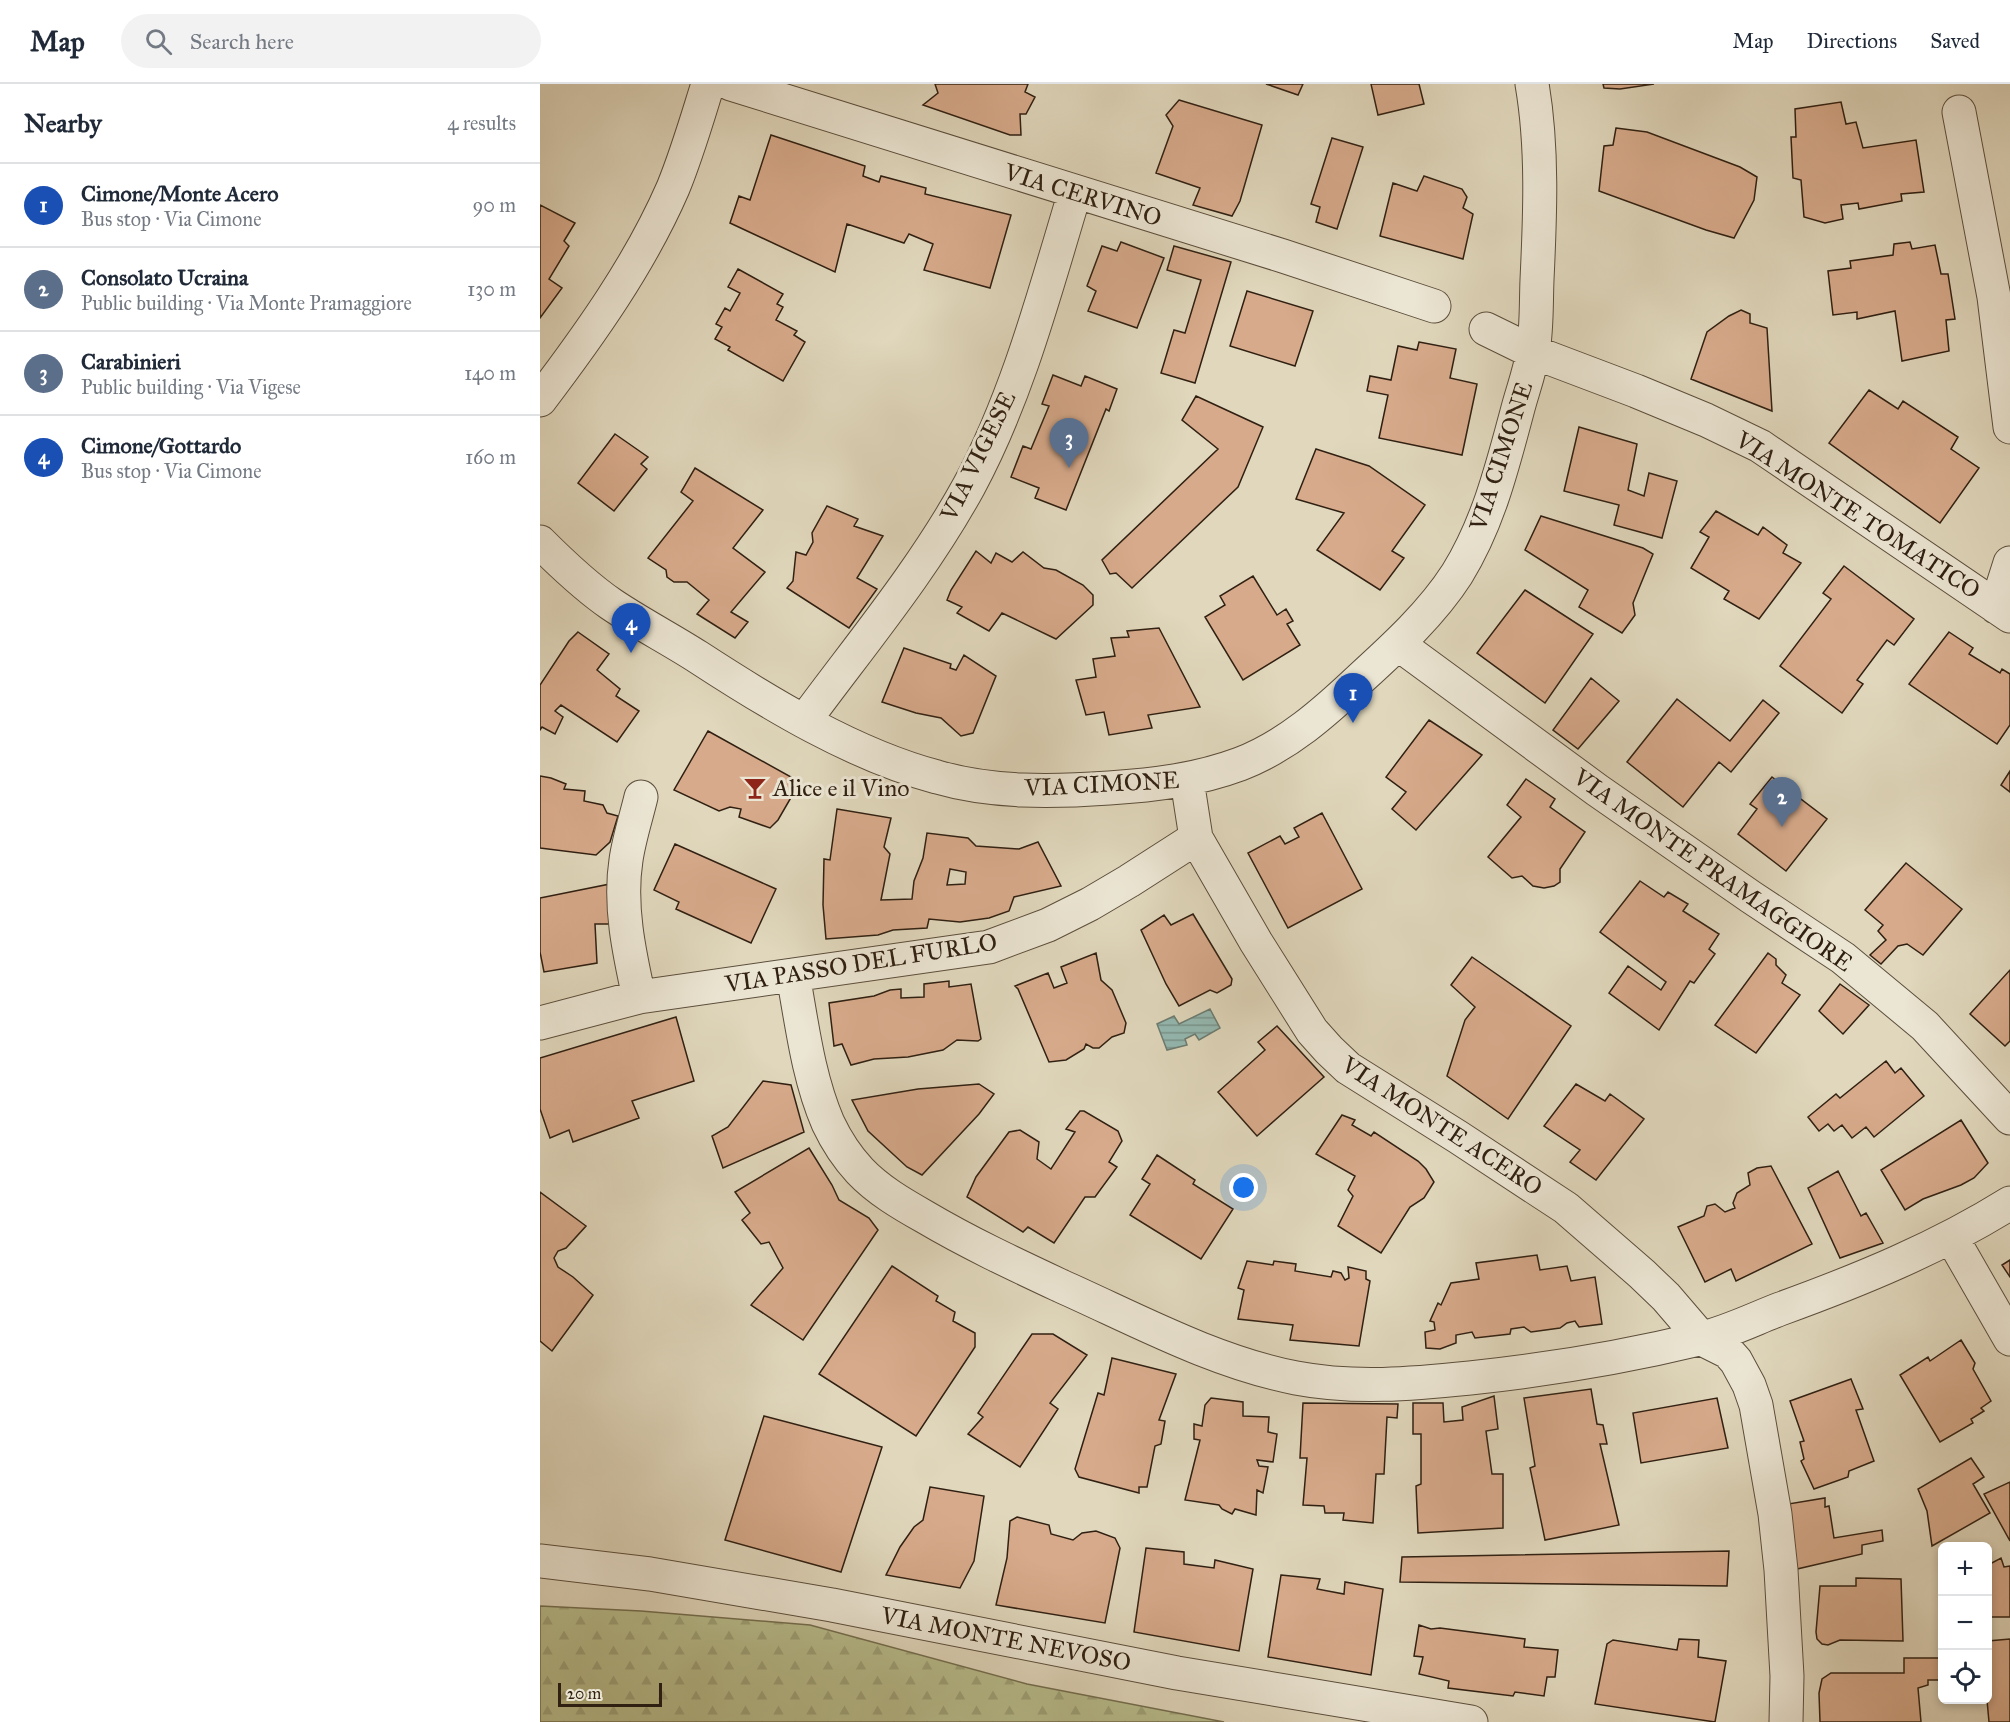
<!DOCTYPE html>
<html lang="en">
<head>
<meta charset="utf-8">
<style>
  body { margin:0; font-family:"IM FELL Great Primer",serif; background:#f2f2f3; color:#1f2937 }
  .controls { position:absolute; right:18px; bottom:18px; display:grid; overflow:hidden; border-radius:9px; box-shadow:0 3px 9px #0003 }
  .controls button { width:54px; height:54px; display:grid; place-items:center; padding:0; border:0; border-bottom:2px solid #e0e1e3; background:#fff; color:#1f2937; font:30px sans-serif }
  .scale { position:absolute; left:18px; bottom:15px; width:104px; box-sizing:border-box; padding-left:6px; border:3px solid #302012; border-top:0; font-size:16px; line-height:21px; white-space:nowrap; color:#302012; -webkit-text-stroke:4px #ebe5d3; paint-order:stroke }
  .you { position:absolute; left:704px; top:1104px; width:21px; height:21px; margin:-15px; border:4px solid #fff; border-radius:50%; background:#1a73e8; box-shadow:0 0 0 9px #1a73e833 }
  .badge { display:grid; place-items:center; width:39px; height:39px; border-radius:50%; background:#8f2418; color:#fff; font-size:20px; font-weight:700 }
  .pin { position:absolute; translate:-50% -50px; filter:drop-shadow(0 2px 3px #0008) }
  .pin::after { content:''; position:absolute; top:32px; width:21px; height:18px; background:inherit; clip-path:polygon(0 0,100% 0,50% 100%) }
  .list { margin:0; padding:0; list-style:none }
  h2 { display:flex; justify-content:space-between; align-items:center; height:78px; margin:0; padding:0 24px; font-size:26px }
  h2 small { font-size:20px; font-weight:400; color:#747a83 }
  .list li { display:grid; grid-template-columns:39px 1fr auto; gap:18px; align-items:center; box-sizing:border-box; height:84px; padding:0 24px; border-top:2px solid #e0e1e3 }
  .list b { display:block; font-size:22px; white-space:nowrap }
  .list p { margin:0; font-size:20px; white-space:nowrap; color:#747a83 }
  .list em { font-size:20px; font-style:normal; color:#747a83 }
  .icon { flex:none; width:33px; height:33px; fill:none; stroke:currentColor; stroke-width:2; stroke-linecap:round; stroke-linejoin:round }
  .map { position:relative; flex:none; width:1470px; height:1638px; overflow:hidden }
  header { display:flex; align-items:center; gap:36px; box-sizing:border-box; height:84px; padding:0 30px; background:#fff; border-bottom:2px solid #e0e1e3 }
  header strong { font-size:28px }
  nav { display:flex; gap:33px; margin-inline-start:auto; font-size:21px }
  .search { width:420px; height:54px; background:#f2f2f3; display:flex; align-items:center; gap:15px; box-sizing:border-box; padding:0 21px; border-radius:33px; color:#747a83; font-size:22px }
  main { display:flex }
  aside { flex:1; background:#fff }
  .map>svg:first-child { display:block }
</style>
</head>
<body>
<header>
<strong>Map</strong>
<div class="search"><svg class="icon" aria-label="search" viewBox="0 0 24 24"><circle cx="10" cy="10" r="6"/><path d="M15 15l6 6"/></svg>Search here</div>
<nav><a>Map</a><a>Directions</a><a>Saved</a></nav>
</header>
<main>
<aside>
<h2>Nearby<small>4 results</small></h2>
<ul class="list">
<li><span class="badge" style="background:#1a4fb4">1</span><div><b>Cimone/Monte Acero</b><p>Bus stop · Via Cimone</p></div><em>90 m</em></li>
<li><span class="badge" style="background:#5c6f8a">2</span><div><b>Consolato Ucraina</b><p>Public building · Via Monte Pramaggiore</p></div><em>130 m</em></li>
<li><span class="badge" style="background:#5c6f8a">3</span><div><b>Carabinieri</b><p>Public building · Via Vigese</p></div><em>140 m</em></li>
<li><span class="badge" style="background:#1a4fb4">4</span><div><b>Cimone/Gottardo</b><p>Bus stop · Via Cimone</p></div><em>160 m</em></li>
</ul>
</aside>
<div class="map">
<svg width="1470" height="1638" viewBox="0 0 1470 1638">
  <defs>
    <pattern id="forest-firs" width="22" height="20" patternUnits="userSpaceOnUse" patternTransform="scale(1.5)"><rect width="22" height="20" fill="#b8bd8d"/><path d="M5 1l3.5 6h-7zM16 11l3.5 6h-7z" fill="#9ea279"/></pattern>
    <pattern id="water-rules" width="6" height="5" patternUnits="userSpaceOnUse" patternTransform="scale(1.5)"><rect width="6" height="5" fill="#94b9b2"/><path d="M0 2.5h6" fill="none" stroke="#79968f"/></pattern>
  </defs>
  <rect width="100%" height="100%" fill="#e0d7bc"/>
  <filter id="stains"><feTurbulence type="fractalNoise" baseFrequency=".00333" numOctaves="4"/><feColorMatrix values="0 0 0 0 .2 0 0 0 0 .09 0 0 0 0 .02 0 0 0 .5 -.17"/></filter>
  <radialGradient id="worn" r=".72"><stop offset=".6" stop-color="#630" stop-opacity="0"/><stop offset="1" stop-color="#630" stop-opacity=".3"/></radialGradient>
  <path fill="url(#forest-firs)" stroke="#746e50" stroke-width="1.5" d="M0,1522L101,1527L270,1541L487,1600L684,1638H0Z"/>
  <path fill="url(#water-rules)" stroke="#6c7c72" stroke-width="1.5" d="M670,925L680,944L659,956L655,950L645,955L647,961L627,966L617,940L634,932L639,940Z"/>
  <path fill="#d7aa8b" stroke="#302012" stroke-width="1.5" fill-rule="evenodd" d="M395,0H488L485,8L495,13L486,30H480L481,51H470L383,21L398,9Z
    M726,0H763L758,11Z
    M831,0H879L884,20L838,31Z
    M1063,0H1114L1080,5L1064,4Z
    M639,16L722,41L700,117L692,132L653,121L660,104L616,89L633,42L626,31Z
    M1301,18L1306,40L1316,38L1323,64L1376,56L1384,108L1361,110L1362,117L1319,125L1318,119L1301,121L1303,135L1285,139L1264,133L1261,96L1253,94L1251,53H1256L1255,25Z
    M1076,44L1107,48L1200,83L1217,93L1214,116L1194,154L1166,146L1059,107L1064,62L1073,61Z
    M231,51L325,82L323,92L339,98L341,92L386,104L385,110L471,131L450,204L384,186L393,160L369,150L364,159L307,140L295,188L190,139L199,112L210,116Z
    M792,54L823,63L797,145L776,138L780,123L771,120Z
    M884,92L922,105L927,113L923,124L933,130L923,175L840,152L853,99L877,107Z
    M0,121L35,139L24,157L29,162L9,195L22,204L0,234Z
    M581,158L624,174L597,244L548,227L556,207L547,202L562,162L577,167Z
    M1370,158L1372,165L1395,161L1401,190H1408L1415,235L1406,236L1409,267L1362,277L1355,227L1317,235V228L1293,231L1288,187L1311,184L1310,177L1353,171L1354,160Z
    M634,162L691,178L655,299L621,289L634,246L645,249L661,196L627,186Z
    M198,185L243,210L237,220L243,223L236,236L257,247L254,251L265,258L243,297L188,266L190,263L175,255L182,243L176,240L185,224L190,227L200,209L188,203Z
    M707,207L773,227L755,282L690,262Z
    M1201,226L1210,230V239L1227,244L1232,327L1151,295L1167,248L1189,232Z
    M879,258L916,265L910,294L937,300L922,371L839,354L848,311L827,307L830,292L851,296L858,262L877,266Z
    M513,291L541,302L545,292L577,305L569,327L566,325L526,426L495,414L499,404L471,393L483,362L491,365L509,322L502,320Z
    M1329,306L1358,325L1363,317L1418,353L1411,365L1439,384L1400,439L1289,359Z
    M656,312L723,343L698,403L592,504L576,489L570,490L562,476L678,365L642,336Z
    M1039,343L1097,360L1088,406L1104,412L1109,389L1137,397L1122,454L1074,441L1079,421L1024,407Z
    M75,350L108,373L101,380L107,385L74,427L38,399Z
    M776,365L829,382L885,421L852,467L864,474L840,506L777,466L804,429L756,415Z
    M155,384L223,426L193,464L225,488L191,528L208,538L195,554L157,530L169,516L147,498H134L127,493L126,486L108,474L153,417L141,408Z
    M287,422L318,435L314,442L343,452L317,494L337,505L309,544L247,504L253,497L256,468L266,471L273,458L272,449Z
    M1176,427L1218,451L1223,443L1247,461L1243,469L1261,479L1219,535L1184,515L1189,507L1151,484L1169,453L1160,448Z
    M1001,432L1103,464L1113,470L1093,519L1095,531L1082,549L1039,523L1048,506L985,466Z
    M436,467L451,479L456,469L472,478L483,468L504,484L516,486L543,501L553,511V521L516,555L462,529L449,547L417,529L422,523L407,516L411,506Z
    M1304,482L1374,535L1354,561L1347,556L1317,596L1323,600L1302,629L1240,582L1291,515L1283,509Z
    M713,492L737,531L746,525L753,537L747,540L760,561L703,596L665,533L685,521L680,512Z
    M985,506L1053,550L1005,619L937,569Z
    M619,544L660,623L608,631L612,644L569,651L564,628L546,631L536,596L556,593L553,575L575,572L571,554L589,553L587,547Z
    M38,548L69,570L57,586L80,605L76,612L99,627L77,658L21,621L15,627L23,633L15,650L2,643L0,646V601L29,557Z
    M1409,548L1433,564L1429,570L1460,589L1462,585L1470,590V641L1457,660L1369,600Z
    M364,564L411,580L410,584L416,586L424,571L456,592L433,649L421,652L401,634L376,629L342,618Z
    M1051,594L1079,617L1038,665L1013,646Z
    M1137,615L1190,657L1223,616L1239,629L1191,688L1179,678L1143,723L1087,678Z
    M889,636L942,671L876,746L852,725L866,708L846,693Z
    M168,647L260,698L238,736L230,744L199,733L201,725L190,723L179,727L134,706Z
    M1470,687V708L1461,701Z
    M0,692L11,694L26,700L24,705L45,707L44,717L63,721L67,729L78,732L70,758L56,771L0,764Z
    M1232,693L1287,735L1246,787L1198,750L1217,725L1210,720Z
    M986,695L1015,715L1010,723L1045,748L1020,785V798L1014,802L1004,804L993,802L982,792L972,794L948,773L981,733L967,721Z
    M297,725L351,734L344,763L350,770L341,816L372,815L374,797L383,774L387,749L428,754L436,762L479,765L498,758L521,802L474,813L469,827L449,834L420,838L389,835L387,844L353,846L338,851L286,855L283,821L284,775L290,776ZM410,785L426,788L425,800L407,801Z
    M782,729L822,805L748,844L708,769L740,752L745,760L759,753L754,744Z
    M135,760L236,805L211,859L136,825L139,818L114,806Z
    M1366,779L1422,825L1383,871L1367,860L1358,862L1341,880L1330,871L1346,856L1338,847L1343,841L1325,826Z
    M1100,797L1124,813L1128,808L1148,820L1143,827L1179,850L1169,865L1175,870L1154,899L1150,897L1119,946L1069,909L1088,882L1121,906L1126,898L1060,848Z
    M70,800L72,840H55L57,879L4,888L0,868V814Z
    M653,830L692,895L691,901L677,909L670,906L639,922L626,900L601,846L624,831L631,841Z
    M556,869L561,896L572,906L586,939L584,949L572,953L559,964H553L546,960L544,965L526,976L509,978L478,905L475,902L508,889L514,904L527,899L521,883Z
    M1228,869L1236,875V881L1246,891L1242,899L1260,911L1216,969L1175,941Z
    M932,873L1031,942L968,1035L907,992L925,936L935,923L911,901Z
    M1470,886V957L1465,962L1430,930Z
    M409,897V903L431,900L441,955L438,957L417,956L403,966L368,973L334,975L311,981L302,960L294,962L289,919L334,912L350,906L361,905V914L384,913V900Z
    M1300,900L1329,921L1303,950L1279,927Z
    M136,933L154,997L92,1017L99,1034L33,1058L29,1046L10,1054L0,1025V974Z
    M737,942L784,993L717,1052L678,1008L725,966L718,958Z
    M1346,977L1355,989L1361,984L1384,1012L1334,1053L1326,1043L1312,1054L1302,1041L1294,1047L1288,1040L1279,1047L1268,1033L1296,1010L1300,1014Z
    M223,997L251,1001L264,1048L183,1084L172,1052L188,1043Z
    M439,1000L454,1010L439,1030L382,1091L367,1083L328,1047L312,1016L378,1005Z
    M1036,1000L1065,1017L1070,1010L1104,1035L1056,1096L1030,1078L1040,1066L1004,1042Z
    M540,1027H544L578,1047L582,1057L569,1078L577,1083L555,1113H545L514,1159L488,1143L483,1148L427,1113L436,1093L469,1048L480,1046L499,1058L497,1075L511,1085L535,1048L526,1045Z
    M802,1031L815,1036L812,1041L831,1052L834,1048L878,1077L886,1085L894,1098L884,1114L870,1123L841,1169L798,1142L813,1112L808,1106L815,1092L776,1070Z
    M1421,1036L1448,1079L1434,1094L1421,1101L1383,1115L1365,1126L1341,1086Z
    M269,1064L292,1101L299,1116L329,1134L338,1146L263,1256L211,1221L243,1184L229,1158L221,1160L202,1136L210,1129L195,1108Z
    M617,1071L655,1096L653,1100L693,1125L661,1175L590,1131L610,1100L602,1095Z
    M1231,1082L1272,1160L1196,1197L1191,1185L1165,1198L1138,1143L1164,1132L1167,1122L1175,1120L1185,1128L1195,1124L1193,1119L1197,1109L1210,1101L1208,1089L1217,1084Z
    M1298,1087L1321,1132L1326,1129L1343,1159L1300,1174L1268,1104Z
    M0,1108L46,1142L26,1164L18,1167L14,1174L18,1183L33,1193L53,1211L12,1267L0,1257Z
    M997,1171L1000,1186L1027,1182L1031,1197L1055,1193L1062,1240L1039,1243L1035,1237L1027,1239L1020,1244L991,1248L984,1243L971,1245L970,1250L935,1254L932,1248L916,1251V1259L900,1265L886,1264L885,1248L895,1246L894,1238L890,1237L898,1219L901,1221L911,1199L939,1195L936,1179Z
    M1470,1176V1193L1462,1181Z
    M707,1177L733,1181L734,1177L756,1180L755,1187L791,1193L793,1187L801,1189L805,1196L809,1194L808,1183L826,1187V1195L830,1197L819,1262L750,1256L753,1241L698,1235L704,1206L698,1204Z
    M352,1182L398,1212L396,1217L415,1228L413,1237L435,1249V1263L376,1352L279,1290Z
    M492,1250H513L547,1271L510,1319L518,1325L480,1383L428,1350L443,1333L438,1329Z
    M1421,1256L1435,1279L1433,1285L1451,1317L1441,1324L1444,1327L1431,1335L1433,1339L1400,1358L1360,1291L1388,1273L1390,1277Z
    M572,1274L636,1290L619,1336L625,1337L621,1360L615,1362L607,1403H599V1409L539,1393L535,1385L558,1309L564,1311Z
    M1311,1295L1323,1325L1316,1326L1334,1377L1309,1387L1308,1393L1274,1405L1261,1377L1264,1375L1260,1358L1264,1357L1250,1317Z
    M1051,1305L1057,1340L1063,1341L1067,1360H1060L1079,1441L1005,1456L990,1384L995,1382L984,1314Z
    M954,1312L958,1345L946,1347L952,1390H963V1444L878,1449L876,1402L881,1400V1350H873V1319H903L904,1338L923,1336L922,1323Z
    M671,1314L703,1318V1332L729,1333L728,1348L737,1350L733,1378L717,1376L719,1382L728,1383L723,1409L717,1406L716,1431L695,1425L692,1430L682,1425L679,1421L645,1416L660,1356L654,1355V1340L662,1342L665,1321Z
    M1177,1314L1188,1364L1101,1379L1093,1329Z
    M763,1319L858,1320L857,1334L847,1333L844,1390H836L833,1439L803,1436L804,1429H785L784,1422L763,1421L767,1374H760Z
    M224,1332L342,1363L301,1488L185,1456Z
    M1431,1374L1444,1393L1433,1400L1450,1429L1392,1462L1387,1427L1378,1405Z
    M1470,1398V1457L1444,1410Z
    M390,1403L444,1412L434,1477L420,1504L346,1491L360,1463L374,1443L383,1436Z
    M1285,1414V1423L1289,1422L1294,1454L1342,1446L1343,1457L1322,1461V1470L1257,1485L1248,1420Z
    M477,1433L509,1441L511,1450L533,1456L542,1449L556,1447L575,1454L580,1464L565,1539L456,1521L467,1474L470,1437Z
    M606,1464L644,1468V1480L674,1484L675,1476L713,1485L699,1567L594,1548Z
    M1189,1467L1187,1502L860,1498L862,1473Z
    M1461,1474L1464,1483L1470,1482V1533H1448V1481Z
    M741,1491L780,1495L777,1505L804,1510L805,1498L843,1505L831,1591L728,1573Z
    M1316,1494L1361,1495L1363,1557L1300,1556L1288,1561L1282,1560L1277,1555L1276,1548L1280,1502H1316Z
    M879,1541L891,1545L900,1544L985,1555L984,1563L1018,1566L1015,1593H1007L1004,1612L975,1608L973,1612L908,1604L909,1597L879,1590L883,1573L874,1572Z
    M1139,1555L1159,1556L1158,1573L1186,1577L1175,1638L1055,1620L1067,1560L1073,1556L1137,1566Z
    M1470,1555V1638H1449L1447,1616L1448,1557Z
    M1364,1574H1401L1402,1596H1388V1601L1378,1604L1381,1638H1280L1279,1609L1282,1595L1291,1589H1364Z"/>
  <g fill="none" stroke-linecap="round" stroke-linejoin="round">
    <g stroke="#5c4e3c" stroke-width="35">
      <path id="minor" d="M191,0L743,172L894,222
        M1419,28L1454,213L1470,343
        M946,245L993,268L1096,307L1166,336L1220,362L1470,532
        M0,316C50,250 100,180 133,104C147,70 157,35 168,0
        M0,458C22,480 45,502 71,520C99,539 130,555 158,573C230,620 314,671 397,693C452,709 512,708 569,704C614,701 657,696 700,680C747,662 785,628 821,594C855,563 892,529 917,490C948,440 962,384 977,328C982,308 990,288 993,267C997,244 996,220 997,196C1000,132 1003,64 992,0
        M1456,523L1470,479
        M858,560L1057,706L1211,813L1303,874L1385,942L1470,1034
        M265,636C321,560 383,486 429,402C478,311 505,207 535,108
        M647,696L656,754L716,858L772,947L789,966L808,984L918,1053L1026,1124L1102,1190L1126,1213L1162,1255L1188,1268L1196,1277L1209,1301L1216,1321L1235,1430L1241,1486L1247,1592L1246,1638
        M253,891C262,940 268,993 288,1039C296,1056 307,1073 320,1087C338,1106 362,1120 385,1133C429,1159 474,1180 521,1202C597,1236 674,1278 756,1294C814,1305 872,1300 930,1294C1005,1286 1085,1273 1159,1255C1186,1249 1214,1235 1240,1225C1320,1196 1398,1164 1470,1119
        M99,913C89,868 79,821 86,776C89,755 96,734 101,713
        M0,939L99,913L449,863L508,841L550,820L589,797L656,754
        M1412,1154L1470,1255
        M0,1477L110,1490L292,1521L637,1589L931,1638"/>
    </g>
    <use href="#minor" stroke="#ebe5d3" stroke-width="33"/>
  </g>
  <defs>
    <g id="bar-bare" transform="scale(1.8)"><path d="M-6-5H6L.8 .8V4.5H3.5V6h-7V4.5H-.8V.8Z" fill="#8f2418" stroke="#ebe5d3" stroke-width="2.5" paint-order="stroke"/></g>
  </defs>
  <g fill-rule="evenodd">
    <use href="#bar-bare" x="215" y="704"/>
  </g>
  <g text-anchor="middle" dominant-baseline="central" stroke-width="6" stroke-linejoin="round" paint-order="stroke">
    <g font-size="24" fill="#302012" stroke="#ebe5d3">
      <text transform="translate(543 111) rotate(17)">VIA CERVINO</text>
      <text transform="translate(438 372) rotate(-64)">VIA VIGESE</text>
      <text transform="translate(961 372) rotate(-72)">VIA CIMONE</text>
      <text transform="translate(1318 431) rotate(33)">VIA MONTE TOMATICO</text>
      <text transform="translate(562 700) rotate(-3)">VIA CIMONE</text>
      <text transform="translate(1173 786) rotate(35)">VIA MONTE PRAMAGGIORE</text>
      <text transform="translate(321 879) rotate(-9)">VIA PASSO DEL FURLO</text>
      <text transform="translate(902 1042) rotate(33)">VIA MONTE ACERO</text>
      <text transform="translate(466 1555) rotate(11)">VIA MONTE NEVOSO</text>
    </g>
    <g font-size="24" fill="#302012" stroke="#ebe5d3" text-anchor="start">
      <text x="233" y="704">Alice e il Vino</text>
    </g>
  </g>
  <rect width="100%" height="100%" filter="url(#stains)"/>
  <rect width="100%" height="100%" fill="url(#worn)"/>
</svg>
<div class="controls">
<button>+</button>
<button>−</button>
<button><svg class="icon" aria-label="locate" viewBox="0 0 24 24"><circle cx="12" cy="12" r="6"/><path d="M12 2v4M12 18v4M2 12h4M18 12h4"/></svg></button>
</div>
<div class="scale">20 m</div>
<div class="you"></div>
<div class="pin badge" style="left:813px;top:639px;background:#1a4fb4">1</div>
<div class="pin badge" style="left:1242px;top:743px;background:#5c6f8a">2</div>
<div class="pin badge" style="left:529px;top:384px;background:#5c6f8a">3</div>
<div class="pin badge" style="left:91px;top:569px;background:#1a4fb4">4</div>
</div>
</main>
</body>
</html>
